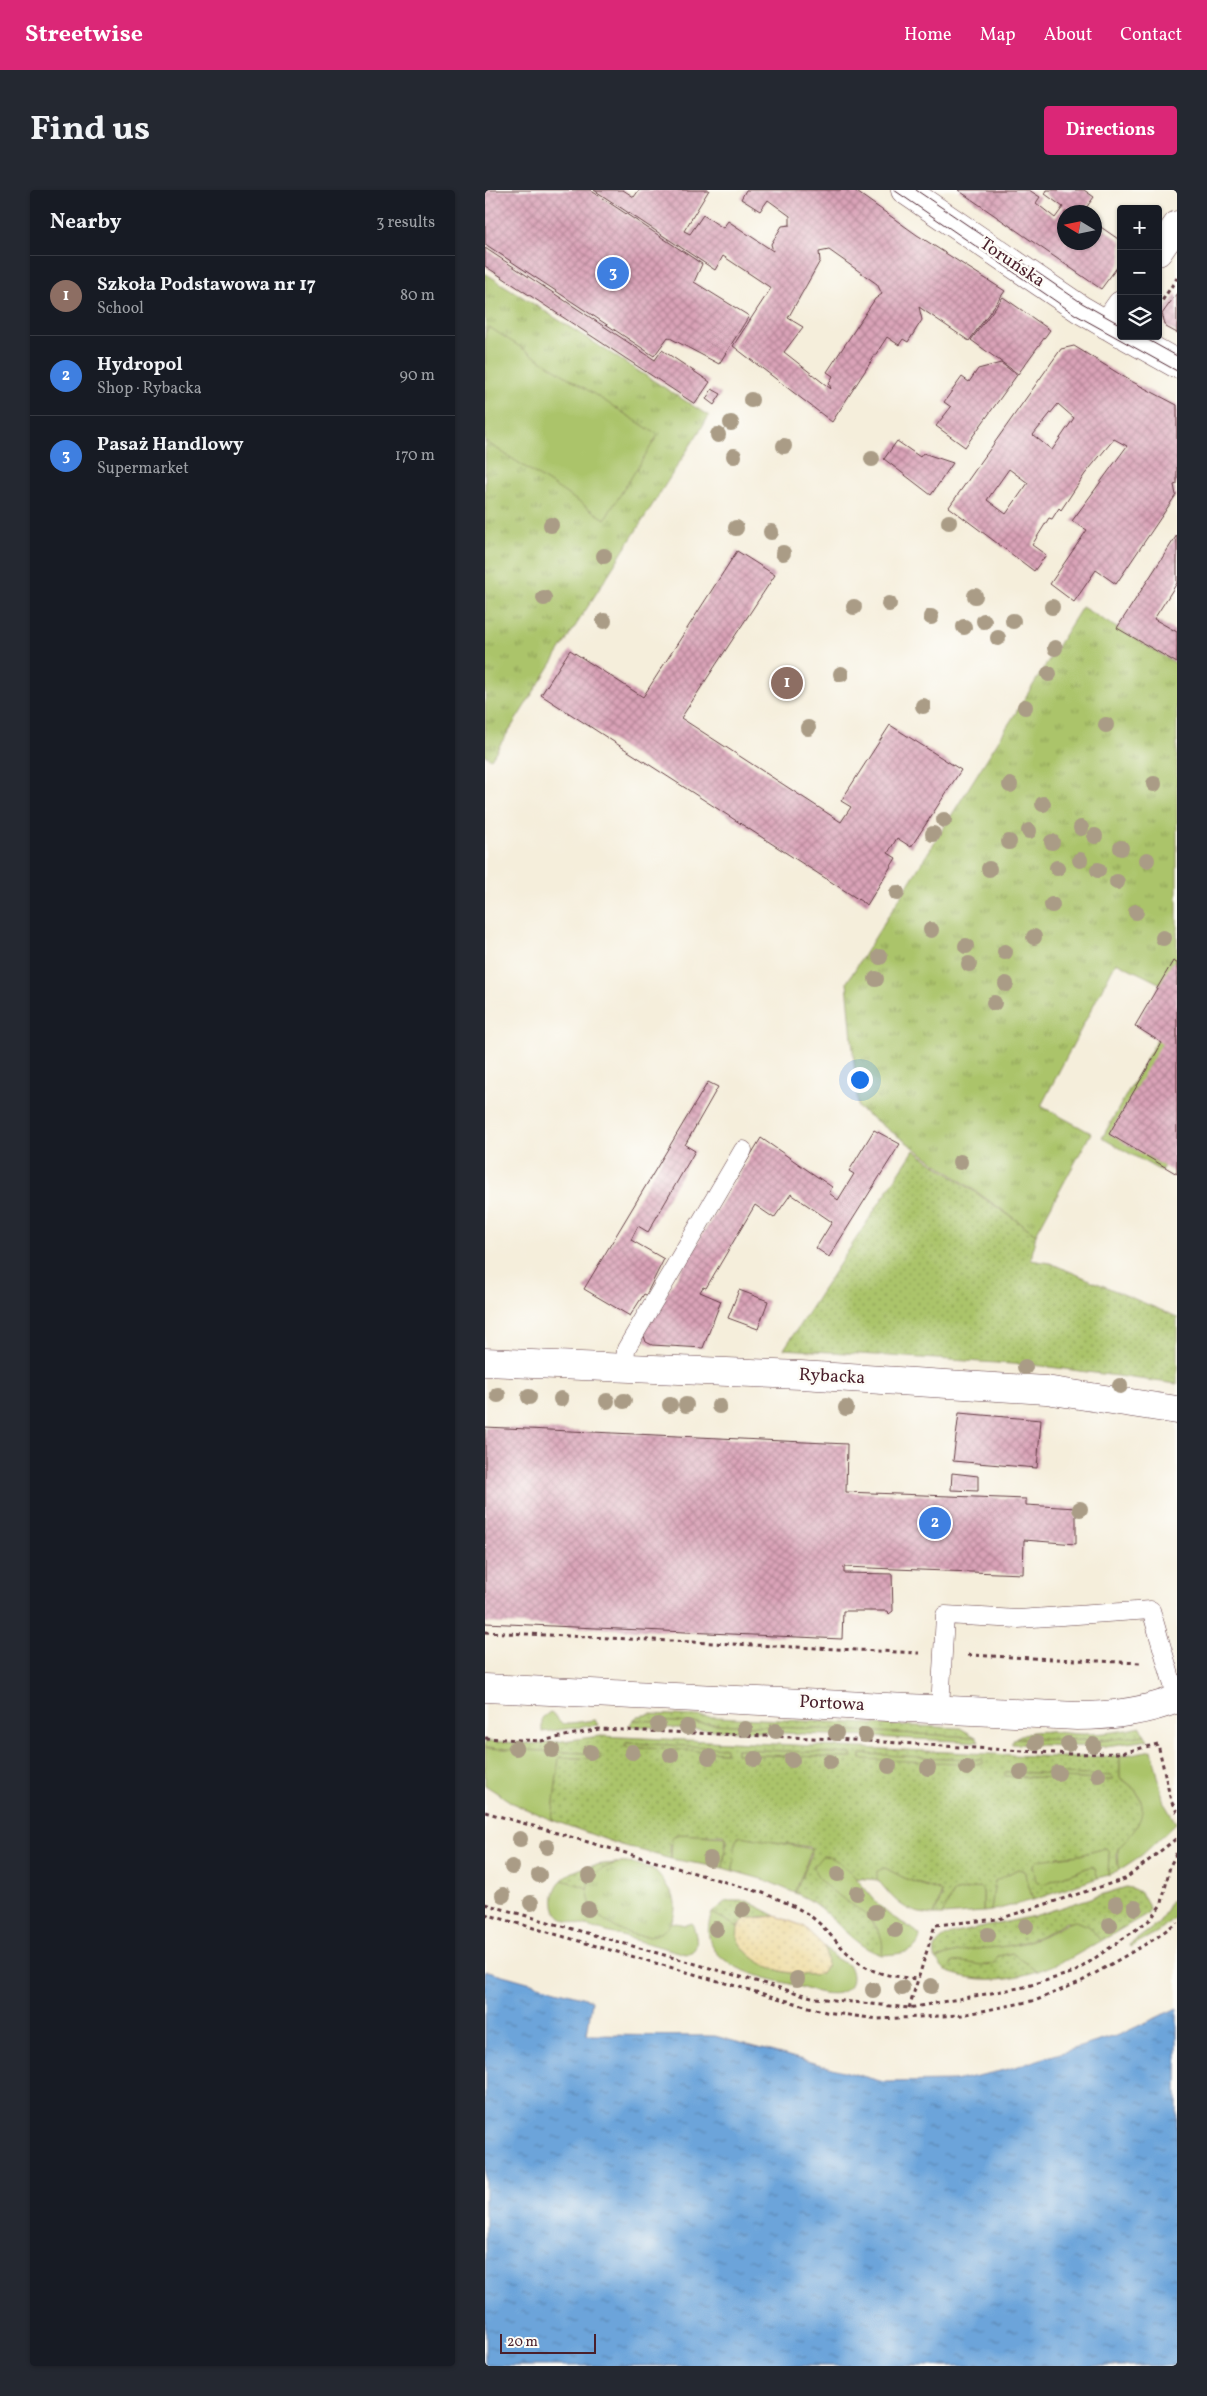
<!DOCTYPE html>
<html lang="en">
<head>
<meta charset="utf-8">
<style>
  body { margin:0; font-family:Vollkorn,serif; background:#242831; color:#f1f3f6 }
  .controls { position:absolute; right:15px; top:15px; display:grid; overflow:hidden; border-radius:5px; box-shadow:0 1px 4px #0004 }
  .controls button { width:45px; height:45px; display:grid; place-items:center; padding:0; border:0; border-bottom:1px solid #363941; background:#171b24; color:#f1f3f6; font:25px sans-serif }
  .compass { position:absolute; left:572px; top:15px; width:45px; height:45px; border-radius:50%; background:#171b24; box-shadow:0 1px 4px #0004; rotate:280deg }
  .scale { position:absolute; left:15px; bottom:12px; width:96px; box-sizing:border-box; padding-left:5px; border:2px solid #4a1f2b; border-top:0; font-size:14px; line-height:18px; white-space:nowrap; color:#4a1f2b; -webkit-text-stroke:4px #fdfcf7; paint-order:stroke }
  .you { position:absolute; left:374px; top:889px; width:18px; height:18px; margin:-12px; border:4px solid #fff; border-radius:50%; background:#1a73e8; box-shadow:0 0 0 8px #1a73e833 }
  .badge { display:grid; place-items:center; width:32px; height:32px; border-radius:50%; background:#db2777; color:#fff; font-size:16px; font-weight:700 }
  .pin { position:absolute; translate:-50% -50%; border:2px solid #fff; box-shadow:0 1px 5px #0006 }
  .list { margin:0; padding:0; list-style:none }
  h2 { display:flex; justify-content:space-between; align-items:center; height:65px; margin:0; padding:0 20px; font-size:21px }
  h2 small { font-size:16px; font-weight:400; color:#9ea1a6 }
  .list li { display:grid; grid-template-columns:32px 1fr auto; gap:15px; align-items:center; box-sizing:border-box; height:80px; padding:0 20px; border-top:1px solid #363941 }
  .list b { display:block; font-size:19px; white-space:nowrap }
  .list p { margin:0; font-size:16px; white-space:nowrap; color:#9ea1a6 }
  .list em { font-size:16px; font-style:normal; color:#9ea1a6 }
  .icon { flex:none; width:28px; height:28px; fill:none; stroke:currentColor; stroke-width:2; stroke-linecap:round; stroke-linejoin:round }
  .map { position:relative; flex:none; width:692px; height:2176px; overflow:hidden; border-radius:5px }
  header { display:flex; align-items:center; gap:30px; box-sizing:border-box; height:70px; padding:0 25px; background:#db2777; color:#fff }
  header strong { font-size:24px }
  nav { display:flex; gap:28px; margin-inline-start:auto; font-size:18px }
  .intro { display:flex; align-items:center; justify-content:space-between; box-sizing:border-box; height:120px; padding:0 30px }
  h1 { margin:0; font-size:35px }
  .button { padding:12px 22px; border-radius:5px; background:#db2777; color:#fff; font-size:18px; font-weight:700 }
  main { display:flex; gap:30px; padding:0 30px }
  aside { flex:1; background:#171b24; border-radius:5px; box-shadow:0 1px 4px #0004 }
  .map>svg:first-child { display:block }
</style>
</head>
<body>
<header>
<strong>Streetwise</strong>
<nav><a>Home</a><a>Map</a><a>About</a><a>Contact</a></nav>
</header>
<div class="intro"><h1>Find us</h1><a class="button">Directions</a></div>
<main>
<aside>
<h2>Nearby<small>3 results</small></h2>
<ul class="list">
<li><span class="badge" style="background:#8d6e63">1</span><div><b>Szkoła Podstawowa nr 17</b><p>School</p></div><em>80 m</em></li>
<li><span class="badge" style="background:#3f7fe0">2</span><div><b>Hydropol</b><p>Shop · Rybacka</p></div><em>90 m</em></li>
<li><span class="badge" style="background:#3f7fe0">3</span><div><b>Pasaż Handlowy</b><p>Supermarket</p></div><em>170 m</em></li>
</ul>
</aside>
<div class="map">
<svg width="692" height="2176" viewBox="0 0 692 2176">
  <defs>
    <pattern id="grass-dots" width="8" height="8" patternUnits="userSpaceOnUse" patternTransform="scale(1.25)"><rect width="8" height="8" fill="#abc46a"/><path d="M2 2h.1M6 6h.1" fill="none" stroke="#8d9f57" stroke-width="1.8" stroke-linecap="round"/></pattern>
    <pattern id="sand-dots" width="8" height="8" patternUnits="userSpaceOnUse" patternTransform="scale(1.25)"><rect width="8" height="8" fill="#eeda9e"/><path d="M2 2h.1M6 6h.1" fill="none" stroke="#cebb88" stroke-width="1.8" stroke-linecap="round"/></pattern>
    <pattern id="park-tufts" width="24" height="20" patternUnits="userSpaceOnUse" patternTransform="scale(1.25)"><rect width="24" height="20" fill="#abc46a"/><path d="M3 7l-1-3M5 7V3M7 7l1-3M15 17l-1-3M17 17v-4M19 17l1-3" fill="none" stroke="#8d9f57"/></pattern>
    <pattern id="water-ripples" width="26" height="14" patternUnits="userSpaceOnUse" patternTransform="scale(1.25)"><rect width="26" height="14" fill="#6ca4da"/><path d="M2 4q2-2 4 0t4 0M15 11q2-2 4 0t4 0" fill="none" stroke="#5b85b1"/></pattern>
    <pattern id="building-cross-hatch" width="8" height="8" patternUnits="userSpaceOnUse" patternTransform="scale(1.25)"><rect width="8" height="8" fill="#daa3b8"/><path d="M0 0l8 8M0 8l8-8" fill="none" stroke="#b38496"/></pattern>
  </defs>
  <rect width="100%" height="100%" fill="#fdfcf7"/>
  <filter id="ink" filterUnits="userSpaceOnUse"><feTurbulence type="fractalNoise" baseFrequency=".02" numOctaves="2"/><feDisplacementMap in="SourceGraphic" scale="10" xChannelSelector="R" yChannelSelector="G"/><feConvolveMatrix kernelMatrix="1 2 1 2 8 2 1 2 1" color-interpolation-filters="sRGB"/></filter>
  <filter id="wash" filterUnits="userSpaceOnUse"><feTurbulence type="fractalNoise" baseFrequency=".0096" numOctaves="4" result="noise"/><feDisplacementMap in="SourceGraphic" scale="20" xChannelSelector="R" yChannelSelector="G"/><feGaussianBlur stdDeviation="1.12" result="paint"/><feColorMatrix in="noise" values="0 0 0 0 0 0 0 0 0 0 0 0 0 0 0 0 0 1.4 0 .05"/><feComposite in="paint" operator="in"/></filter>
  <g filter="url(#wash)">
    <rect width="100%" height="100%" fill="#f5eedb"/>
    <path fill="url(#grass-dots)" stroke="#7a724a" fill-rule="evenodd" d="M429,960L551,1044L546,1070L565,1073L692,1127V1194L557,1176L299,1159Z
      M166,1524L475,1538L491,1547L148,1530L153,1526Z
      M656,1537L660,1545C616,1553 574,1550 530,1548C549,1536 577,1544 598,1544C618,1544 637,1541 656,1537Z
      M115,1546L571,1567L635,1566V1588C660,1603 665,1623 646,1646C643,1651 637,1653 634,1657C630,1662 633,1674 634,1680L623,1685L624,1662L621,1658L595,1665L572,1667L558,1694L607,1676L610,1678L613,1688L548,1710L539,1681L533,1679L510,1691L506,1721L498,1722V1701L494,1697L468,1703L457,1725H449L457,1706L454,1700L421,1689L400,1678L393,1690L370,1688L366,1683C372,1697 376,1712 382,1725C390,1742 402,1741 397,1765C368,1756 354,1732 330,1714C324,1709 317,1706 310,1703L327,1663L325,1657L253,1647L248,1681L238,1678L242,1650L239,1645H190L185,1656L186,1669L133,1654L67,1630L74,1567L115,1569V1564L0,1558V1551L55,1554ZM141,1553L240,1558L241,1562L140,1557ZM251,1559L366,1564V1568L251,1564ZM376,1564L497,1570L376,1569ZM521,1582L626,1586H627L626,1590L521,1586Z
      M133,1673C119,1677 104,1684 103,1700L100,1697L77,1690C91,1676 114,1674 133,1673Z
      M641,1697C654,1699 661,1706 664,1719L662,1724L616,1751L604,1736L581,1732C556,1749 529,1756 500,1760C482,1762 468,1760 451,1770C446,1756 454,1750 466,1744L549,1726Z
      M242,1711H262L291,1726C279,1727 260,1725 253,1737L227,1723Z
      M527,1763L553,1781C521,1791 492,1793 461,1781L468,1772L481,1771L503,1776L513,1766Z"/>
    <path fill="url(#sand-dots)" stroke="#9c7c64" d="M291,1726L318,1736L340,1757L342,1775L336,1784C307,1788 253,1776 251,1740L260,1729Z"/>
    <path fill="url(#park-tufts)" stroke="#7a724a" d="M0,83L224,226L6,569L0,565Z
      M597,417L692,474V772L680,796L631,772L556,916L606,943L551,1044L373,918L362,792Z
      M133,1673C144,1672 160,1675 170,1681C176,1685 178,1691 181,1696C183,1699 187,1701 188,1705C193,1717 189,1736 177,1742C137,1765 59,1693 133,1673Z"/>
    <path fill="#abc46a" stroke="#7a724a" d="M4,137L173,245L120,329L0,251V143Z
      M678,839L692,951L676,981L617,948Z
      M65,1522L78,1534L110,1530L113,1535L57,1542V1528Z
      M148,1530L491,1547L494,1552L144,1536Z
      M660,1545L663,1550L614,1557L526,1554L530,1548L614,1551Z
      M141,1553L241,1558V1562L140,1557Z
      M0,1558L115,1564V1569L74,1567L67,1630L29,1614L0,1595Z
      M251,1559L366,1564V1568L251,1564Z
      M667,1560L679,1613L691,1633L657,1665L634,1680L633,1658C659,1635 670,1608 635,1588V1566Z
      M376,1564L498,1570V1574L376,1569Z
      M520,1582L627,1586V1590L520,1586Z
      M194,1644L241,1647L238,1678L186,1669L187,1647Z
      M256,1646L327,1659L310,1703L280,1690L248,1681L251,1650Z
      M621,1658L624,1662L623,1685L613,1688L610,1678L607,1676L558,1694L551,1691L548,1675L553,1670L595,1665Z
      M337,1666C358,1664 385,1708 400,1721C411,1731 425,1735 435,1745C434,1764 412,1764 397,1765C406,1718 330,1707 329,1676Z
      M400,1678L421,1689L457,1702L449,1725C419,1723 410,1711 392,1689V1681Z
      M533,1679L539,1681L548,1710L506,1721L510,1691Z
      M77,1690L100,1697C105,1703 103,1712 108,1719C123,1739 169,1761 186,1732L200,1735L207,1733C211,1745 217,1760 201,1764L79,1730C65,1722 66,1700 77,1690Z
      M494,1697L498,1701V1722L457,1725L468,1703Z
      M686,1711L692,1714V1725L674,1741L645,1757L644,1755L674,1733Z
      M227,1723L253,1737L252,1748C265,1777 306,1788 336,1784L342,1775L340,1757L349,1767L364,1776C370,1788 367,1799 354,1803C339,1806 322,1799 309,1795C275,1787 207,1774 227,1723Z
      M590,1731L604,1736L616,1751L584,1769L553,1781L527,1763L513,1766L510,1773C497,1779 484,1770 468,1772L461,1781L451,1770C478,1755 511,1761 541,1752C549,1749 558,1746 566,1742C575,1738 580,1733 590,1731Z"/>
    <path fill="url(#water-ripples)" stroke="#5b6282" d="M0,1780L107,1810L102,1845L230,1846L399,1892L469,1891L520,1880L634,1845L692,1818V2176H0Z"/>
    <g id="blocks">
      <path fill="url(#building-cross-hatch)" fill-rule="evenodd" d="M0,0H105L217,74L209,92L264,126L234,174L183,147L169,166L0,54Z
        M109,0H138L149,7L154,0H224L199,41L205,44L218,25L238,38L243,31L288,61L286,54L297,36L305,35V26L283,10L275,21L256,9L261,0H369L432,45L520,101L484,151L434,117L437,130L423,152L418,149L414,155L402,147L347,232L248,156L286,98L238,66L230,80ZM344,60L392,94L397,104L390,109L342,182L348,186L344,193L346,199L299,162L318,137L303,128L335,71L334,62Z
        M473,0H544L555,7L551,13L570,28L578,17L560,4L562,0H599L609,7L598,22H580V52H610V33L636,51V72L616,99Z
        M0,58L170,170L177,160L225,192L210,214L0,76Z
        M692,103V143L681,137L677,124Z
        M518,107L565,140L533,184L486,150Z
        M589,156L644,190L692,215V294L689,295L691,305L631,394L611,380L589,412L565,394L602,340L587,331L642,256L629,249L600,284L576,320L574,318L567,329L564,328L547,355L561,365L549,381L464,317L576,159ZM573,214L589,228L567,260L548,245ZM524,279L543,293L521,324L502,310Z
        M516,173L532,185L480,257L451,236L466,217L459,212L477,187L484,192L493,179Z
        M227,199L236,204L229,215L221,209Z
        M412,251L435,267L438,263L468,273L446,305L399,269Z
        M692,345V393L669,429L692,442V473L632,438Z
        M252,361L290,385L196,528L356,632L366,617L356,611L405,535L476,580L426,657L412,648L403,663L411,668L382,715L56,505L85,460L158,507Z
        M688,771L692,773V984L624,944L677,853L650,836Z
        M223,892L233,897L200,955L210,961L163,1042L153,1036L146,1050L179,1069L161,1105L159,1104L145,1126L99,1099Z
        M389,940L415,954L344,1067L331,1058L347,1032L306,1004L289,1028L270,1015L221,1098L218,1097L215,1102L236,1111L218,1158L167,1155L161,1152L158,1143L276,948L347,997L344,1003L353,1010L369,984L364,981Z
        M254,1100L283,1111L273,1139L243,1128Z
        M474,1223L556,1230L552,1278L468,1271Z
        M0,1237L362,1254L361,1302L541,1309V1315L591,1318V1354L539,1350L538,1384L359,1377V1383L407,1384L408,1421L404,1424L403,1421H358L357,1449L0,1433Z
        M467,1283L493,1286V1301L466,1300Z"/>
    </g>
  </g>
  <g filter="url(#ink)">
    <use href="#blocks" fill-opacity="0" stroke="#643e45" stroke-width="1"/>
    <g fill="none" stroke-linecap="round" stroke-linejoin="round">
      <g stroke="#643e45" stroke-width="19">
        <path id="lane" d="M140,1178L141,1159L258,960
          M455,1519L460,1425L533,1429L666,1420L692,1509"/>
      </g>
      <g stroke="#643e45" stroke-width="29">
        <path id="street" d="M420,0L595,119L636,143
          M673,62L692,35
          M622,135L636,115
          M642,146L692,174
          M0,1172L316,1185L561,1200L692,1220
          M0,1498L592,1526C627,1526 659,1522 692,1509"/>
      </g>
      <path stroke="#643e45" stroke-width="3" stroke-dasharray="4 4" stroke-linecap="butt" d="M673,117L692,88
        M0,1442L434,1463
        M483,1465L656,1473
        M0,1548L56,1551L114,1539L351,1549L584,1564L636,1563L673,1554L686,1611L692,1622
        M0,1622L278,1703C298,1711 319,1719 335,1734C352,1751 365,1770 387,1780C400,1786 418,1787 432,1789
        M0,1714L330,1808L424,1818L539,1797L590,1782L666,1729L677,1713L685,1676L692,1662
        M0,1724L341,1822L393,1829L477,1825L552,1810L597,1791L671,1748L692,1732
        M424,1818L450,1735L514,1729L640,1689L692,1648"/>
      <use href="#lane" stroke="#fff" stroke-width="18"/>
      <use href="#street" stroke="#fff" stroke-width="28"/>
      <path stroke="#4a1f2b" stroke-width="1" d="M409,0L591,125L692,181
        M431,0L597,113L636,135
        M656,146L692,166"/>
    </g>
    <g fill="#aa9c86">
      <circle cx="266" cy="210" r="8"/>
      <circle cx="246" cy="233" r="8"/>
      <circle cx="233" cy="245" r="8"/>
      <circle cx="299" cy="256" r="8"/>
      <circle cx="249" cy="266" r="8"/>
      <circle cx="387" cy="269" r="8"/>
      <circle cx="464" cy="332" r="8"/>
      <circle cx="66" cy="335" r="8"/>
      <circle cx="251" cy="338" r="8"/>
      <circle cx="286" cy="342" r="8"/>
      <circle cx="298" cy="363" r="8"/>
      <circle cx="119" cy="366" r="8"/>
      <circle cx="490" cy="406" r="8"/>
      <circle cx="59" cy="408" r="8"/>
      <circle cx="404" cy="414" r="8"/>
      <circle cx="369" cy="417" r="8"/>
      <circle cx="567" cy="417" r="8"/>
      <circle cx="446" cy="427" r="8"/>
      <circle cx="119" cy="431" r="8"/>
      <circle cx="499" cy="431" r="8"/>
      <circle cx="528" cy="431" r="8"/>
      <circle cx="479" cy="437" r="8"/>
      <circle cx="513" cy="448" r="8"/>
      <circle cx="570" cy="458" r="8"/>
      <circle cx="356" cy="484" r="8"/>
      <circle cx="564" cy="484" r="8"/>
      <circle cx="438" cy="516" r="8"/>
      <circle cx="540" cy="517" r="8"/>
      <circle cx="621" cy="535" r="8"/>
      <circle cx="323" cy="538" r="8"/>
      <circle cx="669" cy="594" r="8"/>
      <circle cx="525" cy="595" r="8"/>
      <circle cx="558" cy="614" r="8"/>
      <circle cx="459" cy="630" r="8"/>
      <circle cx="596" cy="638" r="8"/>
      <circle cx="544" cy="641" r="8"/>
      <circle cx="448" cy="644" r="8"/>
      <circle cx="610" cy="646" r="8"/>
      <circle cx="524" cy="652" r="8"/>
      <circle cx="567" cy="652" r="8"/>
      <circle cx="636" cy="658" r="8"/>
      <circle cx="595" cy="670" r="8"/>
      <circle cx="662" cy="670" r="8"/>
      <circle cx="572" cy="678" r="8"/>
      <circle cx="504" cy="679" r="8"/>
      <circle cx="613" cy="680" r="8"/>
      <circle cx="632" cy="692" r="8"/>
      <circle cx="412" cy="703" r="8"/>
      <circle cx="567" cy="715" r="8"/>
      <circle cx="651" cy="722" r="8"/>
      <circle cx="446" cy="740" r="8"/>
      <circle cx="549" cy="747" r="8"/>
      <circle cx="678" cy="748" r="8"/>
      <circle cx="481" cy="756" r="8"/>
      <circle cx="520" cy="762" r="8"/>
      <circle cx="395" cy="767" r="8"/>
      <circle cx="484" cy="774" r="8"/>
      <circle cx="391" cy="789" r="8"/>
      <circle cx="521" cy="794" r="8"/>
      <circle cx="509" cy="813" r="8"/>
      <circle cx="475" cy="972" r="8"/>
      <circle cx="540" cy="1177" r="8"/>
      <circle cx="635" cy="1196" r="8"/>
      <circle cx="13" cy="1205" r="8"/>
      <circle cx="44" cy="1207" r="8"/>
      <circle cx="76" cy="1209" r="8"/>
      <circle cx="122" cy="1211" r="8"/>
      <circle cx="139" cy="1211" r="8"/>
      <circle cx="185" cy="1215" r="8"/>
      <circle cx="201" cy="1215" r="8"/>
      <circle cx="234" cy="1216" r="8"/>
      <circle cx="361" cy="1218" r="8"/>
      <circle cx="595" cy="1319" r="8"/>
      <circle cx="173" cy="1535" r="8"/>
      <circle cx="202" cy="1537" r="8"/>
      <circle cx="260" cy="1539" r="8"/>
      <circle cx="291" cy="1541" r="8"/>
      <circle cx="351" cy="1543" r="8"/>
      <circle cx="380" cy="1545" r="8"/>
      <circle cx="551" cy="1553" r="8"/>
      <circle cx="583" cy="1554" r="8"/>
      <circle cx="608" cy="1555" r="8"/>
      <circle cx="31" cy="1558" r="8"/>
      <circle cx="67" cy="1560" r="8"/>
      <circle cx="105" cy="1562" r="8"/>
      <circle cx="147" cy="1562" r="8"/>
      <circle cx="186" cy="1565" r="8"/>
      <circle cx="224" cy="1567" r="8"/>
      <circle cx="270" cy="1569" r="8"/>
      <circle cx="307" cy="1570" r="8"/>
      <circle cx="345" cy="1572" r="8"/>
      <circle cx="404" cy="1576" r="8"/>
      <circle cx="443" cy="1578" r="8"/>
      <circle cx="482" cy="1578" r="8"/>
      <circle cx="536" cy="1582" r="8"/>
      <circle cx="573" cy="1583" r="8"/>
      <circle cx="613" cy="1585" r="8"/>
      <circle cx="35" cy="1649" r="8"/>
      <circle cx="62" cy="1657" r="8"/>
      <circle cx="225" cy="1669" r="8"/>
      <circle cx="27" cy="1677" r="8"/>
      <circle cx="353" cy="1684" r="8"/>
      <circle cx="54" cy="1685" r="8"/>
      <circle cx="104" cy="1686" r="8"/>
      <circle cx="372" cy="1703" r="8"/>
      <circle cx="18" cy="1705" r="8"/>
      <circle cx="46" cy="1713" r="8"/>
      <circle cx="631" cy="1714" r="8"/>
      <circle cx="650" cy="1718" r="8"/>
      <circle cx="103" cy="1719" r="8"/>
      <circle cx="258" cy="1720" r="8"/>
      <circle cx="390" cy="1722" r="8"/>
      <circle cx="625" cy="1735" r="8"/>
      <circle cx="541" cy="1736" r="8"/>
      <circle cx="231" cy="1739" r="8"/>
      <circle cx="410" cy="1740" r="8"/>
      <circle cx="503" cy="1745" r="8"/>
      <circle cx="312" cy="1789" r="8"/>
      <circle cx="446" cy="1796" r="8"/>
      <circle cx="417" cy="1798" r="8"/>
      <circle cx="388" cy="1800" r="8"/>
    </g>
  </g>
  <g text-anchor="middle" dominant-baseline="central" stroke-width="5" stroke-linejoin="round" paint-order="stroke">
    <g font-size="18" fill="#4a1f2b" stroke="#fdfcf7">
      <text transform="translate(527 73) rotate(34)">Toruńska</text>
      <text transform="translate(347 1187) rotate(3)">Rybacka</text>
      <text transform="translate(347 1514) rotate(3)">Portowa</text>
    </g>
  </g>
</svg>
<div class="controls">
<button>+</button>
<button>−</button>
<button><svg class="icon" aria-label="layers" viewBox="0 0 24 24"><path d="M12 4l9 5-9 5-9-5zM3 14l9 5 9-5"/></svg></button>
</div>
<svg class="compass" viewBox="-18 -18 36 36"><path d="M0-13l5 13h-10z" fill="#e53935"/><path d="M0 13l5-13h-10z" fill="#9ea1a6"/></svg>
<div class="scale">20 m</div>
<div class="you"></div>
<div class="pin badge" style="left:302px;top:493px;background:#8d6e63">1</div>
<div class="pin badge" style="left:450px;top:1333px;background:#3f7fe0">2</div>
<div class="pin badge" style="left:128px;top:83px;background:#3f7fe0">3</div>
</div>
</main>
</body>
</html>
